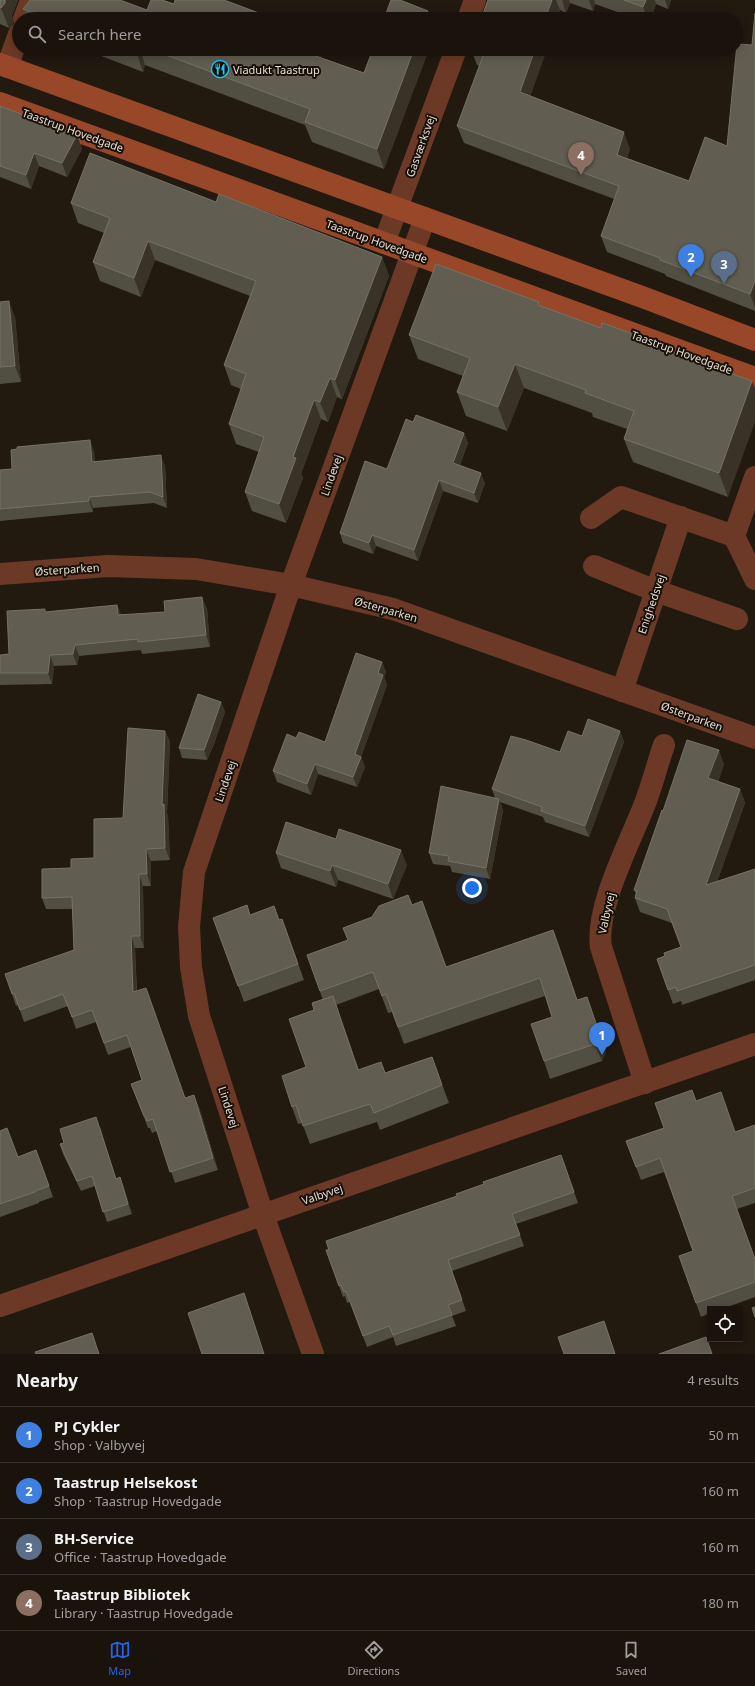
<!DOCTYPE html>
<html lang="en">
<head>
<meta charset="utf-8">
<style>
  body { margin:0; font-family:"Noto Sans",sans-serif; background:#231c14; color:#f1f3f6 }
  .controls { position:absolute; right:12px; bottom:12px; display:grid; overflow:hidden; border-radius:0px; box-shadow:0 2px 10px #0003 }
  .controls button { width:36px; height:36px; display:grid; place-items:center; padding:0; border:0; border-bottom:1px solid #38322c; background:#1a130b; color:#f1f3f6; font:20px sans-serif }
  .you { position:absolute; left:472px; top:888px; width:14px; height:14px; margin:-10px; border:3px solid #fff; border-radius:50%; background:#1a73e8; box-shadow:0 0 0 6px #1a73e833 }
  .badge { display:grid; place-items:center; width:26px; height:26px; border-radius:50%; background:#2563eb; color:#fff; font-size:13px; font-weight:700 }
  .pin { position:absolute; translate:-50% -33px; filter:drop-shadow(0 1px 2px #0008) }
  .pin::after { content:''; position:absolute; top:21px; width:14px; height:12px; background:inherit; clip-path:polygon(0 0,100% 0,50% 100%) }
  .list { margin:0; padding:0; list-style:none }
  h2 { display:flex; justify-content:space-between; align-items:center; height:52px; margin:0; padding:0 16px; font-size:17px }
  h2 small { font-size:13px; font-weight:400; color:#9f9e9d }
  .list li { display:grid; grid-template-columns:26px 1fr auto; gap:12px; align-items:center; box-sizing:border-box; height:56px; padding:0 16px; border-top:1px solid #38322c }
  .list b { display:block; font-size:15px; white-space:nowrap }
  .list p { margin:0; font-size:13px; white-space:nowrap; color:#9f9e9d }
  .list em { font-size:13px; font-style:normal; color:#9f9e9d }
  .icon { flex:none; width:22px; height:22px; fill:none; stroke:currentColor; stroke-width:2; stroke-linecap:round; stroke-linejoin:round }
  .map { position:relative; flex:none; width:755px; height:1354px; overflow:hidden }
  .search { position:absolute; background:#1a130b; box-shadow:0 2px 10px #0003; left:12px; right:12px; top:12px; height:44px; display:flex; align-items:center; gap:10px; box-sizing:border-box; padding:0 14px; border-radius:22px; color:#9f9e9d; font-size:15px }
  .sheet { height:276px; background:#1a130b }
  nav { display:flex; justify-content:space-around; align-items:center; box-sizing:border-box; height:56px; border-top:1px solid #38322c; background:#1a130b; font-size:11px; color:#9f9e9d }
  nav a { display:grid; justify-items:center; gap:2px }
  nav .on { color:#2563eb }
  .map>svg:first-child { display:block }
</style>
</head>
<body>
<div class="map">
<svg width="755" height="1354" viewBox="0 0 755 1354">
  <rect width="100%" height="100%" fill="#22190f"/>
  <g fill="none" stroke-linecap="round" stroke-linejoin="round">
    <path stroke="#6c3927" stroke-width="22" d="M24,19L31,0
      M468,19L475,0
      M7,67L19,34
      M384,243L456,49
      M755,477L734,536L755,579
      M591,518L621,497L734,536
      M594,566L656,591L737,619
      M0,574L108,566L196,569L291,585L393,609L755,738
      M622,691L681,517
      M645,1083L601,947C595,908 630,842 644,806C652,786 657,765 664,745
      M0,1306L755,1044
      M313,1354L263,1215L199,1016L191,967L189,927L194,872L291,585L425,218"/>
    <path stroke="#994729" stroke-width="22" d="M0,64L645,298L755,340
      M0,103L755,378"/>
  </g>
  <path fill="#514f41" d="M0,0H18L12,15L13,24L9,28L0,24Z
    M488,0H671L668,9L656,4L651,19H637L595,4L593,11L570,3L566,13L560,10L557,19H481Z
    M28,3L147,10L174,4L275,19H27L23,9Z
    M755,13V311L666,276L665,274L607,252L601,236L614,199L464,143L457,126L480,66L477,65L471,49H547L530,96L630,149L627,158L689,181L727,146L752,45Z
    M83,49H320L322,54L320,57L364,73L373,49H429L384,169L312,142L305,125L145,65L143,72Z
    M0,106L77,135L82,149L67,177L39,166L31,189L0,177Z
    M216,202L382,257L389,276L342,399L337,397L328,422L321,419L301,474L303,478L286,523L252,511L245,492L259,452L236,444L229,424L241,389L231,385L224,365L250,296L155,260L141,297L100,281L93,262L104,233L78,223L71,203Z
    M0,302L15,317L21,382L0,384Z
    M539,302L540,306L601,328L648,339L649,344L752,381L728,497L633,462L624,439L627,429L593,417L592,413L524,388L507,431L466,416L457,392L463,376L418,359L409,335Z
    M413,422L464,433L468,443L460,465L485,483L478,503L443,491L418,561L376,546L373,554L343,543L340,533L387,469Z
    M94,451L95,461L165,466L167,508L154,503L93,508V512L0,521V470L12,469Z
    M117,605L121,615L165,612L207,608L210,647L142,654L141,650L79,656L77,665L54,666L52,684L0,685V655L9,654L46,612Z
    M382,662L386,672L384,677L387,685L361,757L365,767L357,787L318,774L311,795L277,782L273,771L296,738L325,742Z
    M221,702L225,712L214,744L207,760L182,758L179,748Z
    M165,731L170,742L167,813L168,816L170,860L151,861V886H143L144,948H135L137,991L185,1098L199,1107L218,1170L175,1183L157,1131L152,1133L150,1128H148L131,1084L142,1080L131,1047L108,1055L96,1022L76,1029L68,1006L24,1022L18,1005L16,1006L12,994L74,950L72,909H46L42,898L71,868L94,858L123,818Z
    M620,731L624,742L589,837L545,822L543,817L500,802L503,811L490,879L452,872L450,866L433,864L429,853L495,798L492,789L560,752L582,736Z
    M724,764L718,782L740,789L745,803L717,882L755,869V980L682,1005L681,1001L673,1004L657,959L665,956L681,947L672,923L640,912L635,898L636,894L634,890L663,811Z
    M336,839L407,865L393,899L338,880L336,887L281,868L276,853Z
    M412,905L446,967L553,930L577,1000L593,1015L606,1052L602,1061L550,1079L544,1061L552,1017L545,996L404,1044L392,1012L388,1013L379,989L336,1005L359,1070L385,1073L432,1057L449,1103L380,1130L377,1122L310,1144L302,1123L298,1124L292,1107L306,1067L314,1010L323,1000L307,955L348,940Z
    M251,915L279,920L282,919L304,980L244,1002L213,918Z
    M696,1101L735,1132L755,1125V1203L737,1209L755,1259V1297L722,1309H710V1313L701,1317L679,1256L693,1251L664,1172L641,1180L626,1141L664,1128Z
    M100,1127L116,1179L120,1177L132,1214L107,1222L95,1186L81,1191L63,1154L60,1144Z
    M0,1131L18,1157L36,1150L53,1197L39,1202V1203L0,1217Z
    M561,1155L578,1203L516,1224L524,1246L452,1271L466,1311L452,1316L456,1326L396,1346L393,1337L367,1347L350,1302L347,1303L345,1296L343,1297L326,1250L457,1196L484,1184Z"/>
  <path fill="#383326" d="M5,0H18L12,15L13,24L9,28L1,8Z
    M552,0H556L560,10L557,19H545Z
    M562,0H569L570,3L566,13Z
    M589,0H594L595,4L593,11Z
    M646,0H655L656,4L651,19H648L643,7Z
    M665,0H671L668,9Z
    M428,11L431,19H425Z
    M136,49H140L145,65L143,72L136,51Z
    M308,49H320L322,54L314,73L307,53Z
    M414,49H429L384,169L377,149Z
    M535,49H547L526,109L520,92Z
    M624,132L630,149L623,171L617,155Z
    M77,135L82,149L67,177L62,163Z
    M34,153L39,166L31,189L26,175Z
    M148,241L155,260L141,297L134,278Z
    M382,257L389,276L342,399L335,380Z
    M755,281V308L750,294Z
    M9,301L15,317L21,382L15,366Z
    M515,364L524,388L507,431L498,407Z
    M330,378L337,397L328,422L320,402Z
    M752,381L755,388V422L728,497L719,473Z
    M314,400L321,419L301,474L303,478L286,523L279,504L293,457Z
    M464,433L468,443L457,474L453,463Z
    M90,440L94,451L96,472L92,462Z
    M161,455L165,466L167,508L163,497Z
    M481,473L485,483L478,503L474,493Z
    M439,480L443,491L418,561L414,550Z
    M89,497L93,508V512L89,501Z
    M372,535L376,546L373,554L369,543Z
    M202,597L207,608L210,647L206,635Z
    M117,605L122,617L118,615Z
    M75,645L79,656L77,665L73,654Z
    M50,655L54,666L52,684L48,673Z
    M382,662L386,672L384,677L387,685L361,757L365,767L357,787L353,777L355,754L378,673Z
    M221,702L225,712L214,744L207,760L204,750Z
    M165,731L170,742L167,813L168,816L170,860L165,848L162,805Z
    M620,731L624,742L589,837L585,826Z
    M719,750L724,764L714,793L708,778Z
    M315,764L318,774L311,795L307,784Z
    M740,789L745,803L711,899L706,885Z
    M499,799L503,811L490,879L486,868Z
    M146,849L151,861V886L147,874Z
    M401,850L407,865L393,899L388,884Z
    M332,865L338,880L336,887L330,871Z
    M139,874L143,886L144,948L140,936Z
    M553,930L560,948L583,1018L577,1000Z
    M131,936L135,948L137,1004L133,992Z
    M587,997L606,1052L602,1061L595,1044Z
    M194,1095L199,1107L218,1170L213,1158Z
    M120,1177L124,1187L132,1214L128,1204Z"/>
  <path fill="#615e51" stroke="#757266" d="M0,0H5V3L1,8L0,7Z
    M30,0H120L147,10L151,0H162L174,4L175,0H224L275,19H49L23,9L28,3Z
    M391,0H400L428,11L425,19H384Z
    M488,0H552L545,19H481Z
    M624,0H646L643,7Z
    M755,13V281L750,294L660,260V258L601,236L619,186L457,126L484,53L473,49H535L520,92L624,132L617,155L689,181L705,137L727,146L737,44L752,45Z
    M129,49H136V51Z
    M150,49H308L307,53L364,73L373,49H414L377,149L305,122L310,109Z
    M0,106L77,135L62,163L34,153L26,175L0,166Z
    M90,153L216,202L219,194L382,257L335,380L330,378L320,402L314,400L293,457L296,458L279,504L245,492L264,437L229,424L246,374L224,365L256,281L148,241L134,278L93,262L110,218L71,203Z
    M436,264L539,302L538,305L601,328L602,323L648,339L646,343L752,381L719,473L624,439L634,411L585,393L586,390L515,364L498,407L457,392L470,358L409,335Z
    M9,301L15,366L0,367V302Z
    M416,415L464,433L453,463L481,473L474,493L439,480L414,550L372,535L369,543L340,533L365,461L387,469L406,419L413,422Z
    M90,440L92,462L161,455L163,497L150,492L89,497V501L0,509V470L12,469L11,450L17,449V447Z
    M202,597L206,635L138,642V639L75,645L73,654L50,655L48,673H0V655L9,654L7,611L45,609V612L117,605L118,615L165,612L164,601Z
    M356,653L382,662L378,673L383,675L355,754L361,757L353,777L315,764L307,784L273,771L287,734L296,738L299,732L325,742Z
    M198,694L221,702L210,734L204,750L179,748Z
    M588,719L620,731L585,826L541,811L542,807L492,789L511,736L526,740L560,752L568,731L582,736Z
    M128,728L165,731L162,805L164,804L165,848L146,849L147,874H139L140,936H131L133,992L146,988L185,1098L194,1095L213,1158L170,1172L153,1119L147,1121L145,1116H144L131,1084L142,1080L127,1035L104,1043L92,1010L72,1017L63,994L20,1010L14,993L12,994L5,974L74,950L72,897L42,898V869L71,868V859L94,858V819L123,818Z
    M687,740L719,750L708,778L740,789L706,885L755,869V965L677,991L676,987L668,990L657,959L665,956L664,953L681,947L667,909L635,898L637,891L634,890L662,810L663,811Z
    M441,786L499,799L486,868L448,861L449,856L429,853Z
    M286,822L336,839L339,829L401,850L388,884L332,865L330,871L276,853Z
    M408,895L412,905L422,901L446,967L553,930L577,1000L587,997L600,1035L595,1044L544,1061L531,1024L552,1017L540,978L398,1027L386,994L382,996L373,972L320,991L307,955L348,940L343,928L372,917L379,906Z
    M247,905L250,915L274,906L279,920L282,919L298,964L238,986L213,918Z
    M333,996L358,1070L381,1062L385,1073L432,1057L442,1085L374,1113L370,1104L303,1126L296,1105L292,1107L282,1076L306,1067L289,1019L314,1010L312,1003Z
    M692,1090L696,1101L721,1092L735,1132L755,1125V1188L732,1196L755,1259V1282L696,1303L679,1256L693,1251L660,1158L636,1167L626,1141L664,1128L655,1103Z
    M96,1117L116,1179L120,1177L128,1204L103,1212L92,1176L77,1181L60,1144L64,1143L60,1129Z
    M7,1128L18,1157L36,1150L49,1186L35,1191V1192L0,1204V1131Z
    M561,1155L574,1192L512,1214L520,1235L448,1260L462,1300L448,1305L452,1315L393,1335L389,1326L363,1336L346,1291L344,1292L341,1285L339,1286L326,1250H329L326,1241L457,1196L456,1194L484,1184L483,1182Z
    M244,1293L264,1354H202L188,1313Z
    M755,1307V1317L752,1308Z
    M604,1321L615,1354H564L558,1337Z
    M92,1333L99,1354H36L35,1352Z
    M706,1337L712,1354H659Z"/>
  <defs>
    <g id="restaurant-ring" transform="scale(0.9)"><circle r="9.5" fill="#181007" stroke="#15cafb" stroke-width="1.5"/><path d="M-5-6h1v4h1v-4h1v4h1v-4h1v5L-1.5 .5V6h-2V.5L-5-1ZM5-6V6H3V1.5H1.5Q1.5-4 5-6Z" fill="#15cafb"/></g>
  </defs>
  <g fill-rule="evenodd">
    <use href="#restaurant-ring" x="220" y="69"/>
  </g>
  <g text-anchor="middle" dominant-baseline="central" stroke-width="4" stroke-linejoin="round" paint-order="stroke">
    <g font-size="11" fill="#e2dcd5" stroke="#181007" text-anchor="start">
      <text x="233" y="69">Viadukt Taastrup</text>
    </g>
    <g font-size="11" fill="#e2dcd5" stroke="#181007">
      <text transform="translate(73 130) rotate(20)">Taastrup Hovedgade</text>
      <text transform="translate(420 146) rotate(-70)">Gasværksvej</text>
      <text transform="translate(377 241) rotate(20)">Taastrup Hovedgade</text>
      <text transform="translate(682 352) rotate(20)">Taastrup Hovedgade</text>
      <text transform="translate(331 475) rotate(-70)">Lindevej</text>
      <text transform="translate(67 569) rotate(-4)">Østerparken</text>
      <text transform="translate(651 604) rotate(-71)">Enighedsvej</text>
      <text transform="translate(386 609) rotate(16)">Østerparken</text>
      <text transform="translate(692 716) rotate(20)">Østerparken</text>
      <text transform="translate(225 781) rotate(-71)">Lindevej</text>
      <text transform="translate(606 913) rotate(-77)">Valbyvej</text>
      <text transform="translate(229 1107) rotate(72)">Lindevej</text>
      <text transform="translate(322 1194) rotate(-19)">Valbyvej</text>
    </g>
  </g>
</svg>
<div class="controls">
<button><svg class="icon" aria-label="locate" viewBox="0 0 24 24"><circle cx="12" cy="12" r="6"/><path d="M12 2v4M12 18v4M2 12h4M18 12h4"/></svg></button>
</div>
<div class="you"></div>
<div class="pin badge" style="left:602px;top:1055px;background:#3f7fe0">1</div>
<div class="pin badge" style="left:691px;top:277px;background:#3f7fe0">2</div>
<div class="pin badge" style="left:724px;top:284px;background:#5c6f8a">3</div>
<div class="pin badge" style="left:581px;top:175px;background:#8d6e63">4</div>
<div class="search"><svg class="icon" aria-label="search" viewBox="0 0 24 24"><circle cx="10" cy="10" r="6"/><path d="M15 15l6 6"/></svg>Search here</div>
</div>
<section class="sheet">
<h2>Nearby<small>4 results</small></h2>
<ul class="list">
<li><span class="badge" style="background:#3f7fe0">1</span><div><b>PJ Cykler</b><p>Shop · Valbyvej</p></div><em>50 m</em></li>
<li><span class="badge" style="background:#3f7fe0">2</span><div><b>Taastrup Helsekost</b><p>Shop · Taastrup Hovedgade</p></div><em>160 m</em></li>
<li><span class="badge" style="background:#5c6f8a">3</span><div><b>BH-Service</b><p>Office · Taastrup Hovedgade</p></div><em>160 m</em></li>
<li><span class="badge" style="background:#8d6e63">4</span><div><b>Taastrup Bibliotek</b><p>Library · Taastrup Hovedgade</p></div><em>180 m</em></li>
</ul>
</section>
<nav>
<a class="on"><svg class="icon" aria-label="map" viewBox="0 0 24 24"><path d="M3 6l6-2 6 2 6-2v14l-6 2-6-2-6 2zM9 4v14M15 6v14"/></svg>Map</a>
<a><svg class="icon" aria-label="directions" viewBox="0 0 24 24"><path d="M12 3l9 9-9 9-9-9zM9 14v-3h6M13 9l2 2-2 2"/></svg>Directions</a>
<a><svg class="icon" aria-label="saved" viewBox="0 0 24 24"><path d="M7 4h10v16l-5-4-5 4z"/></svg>Saved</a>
</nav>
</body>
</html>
